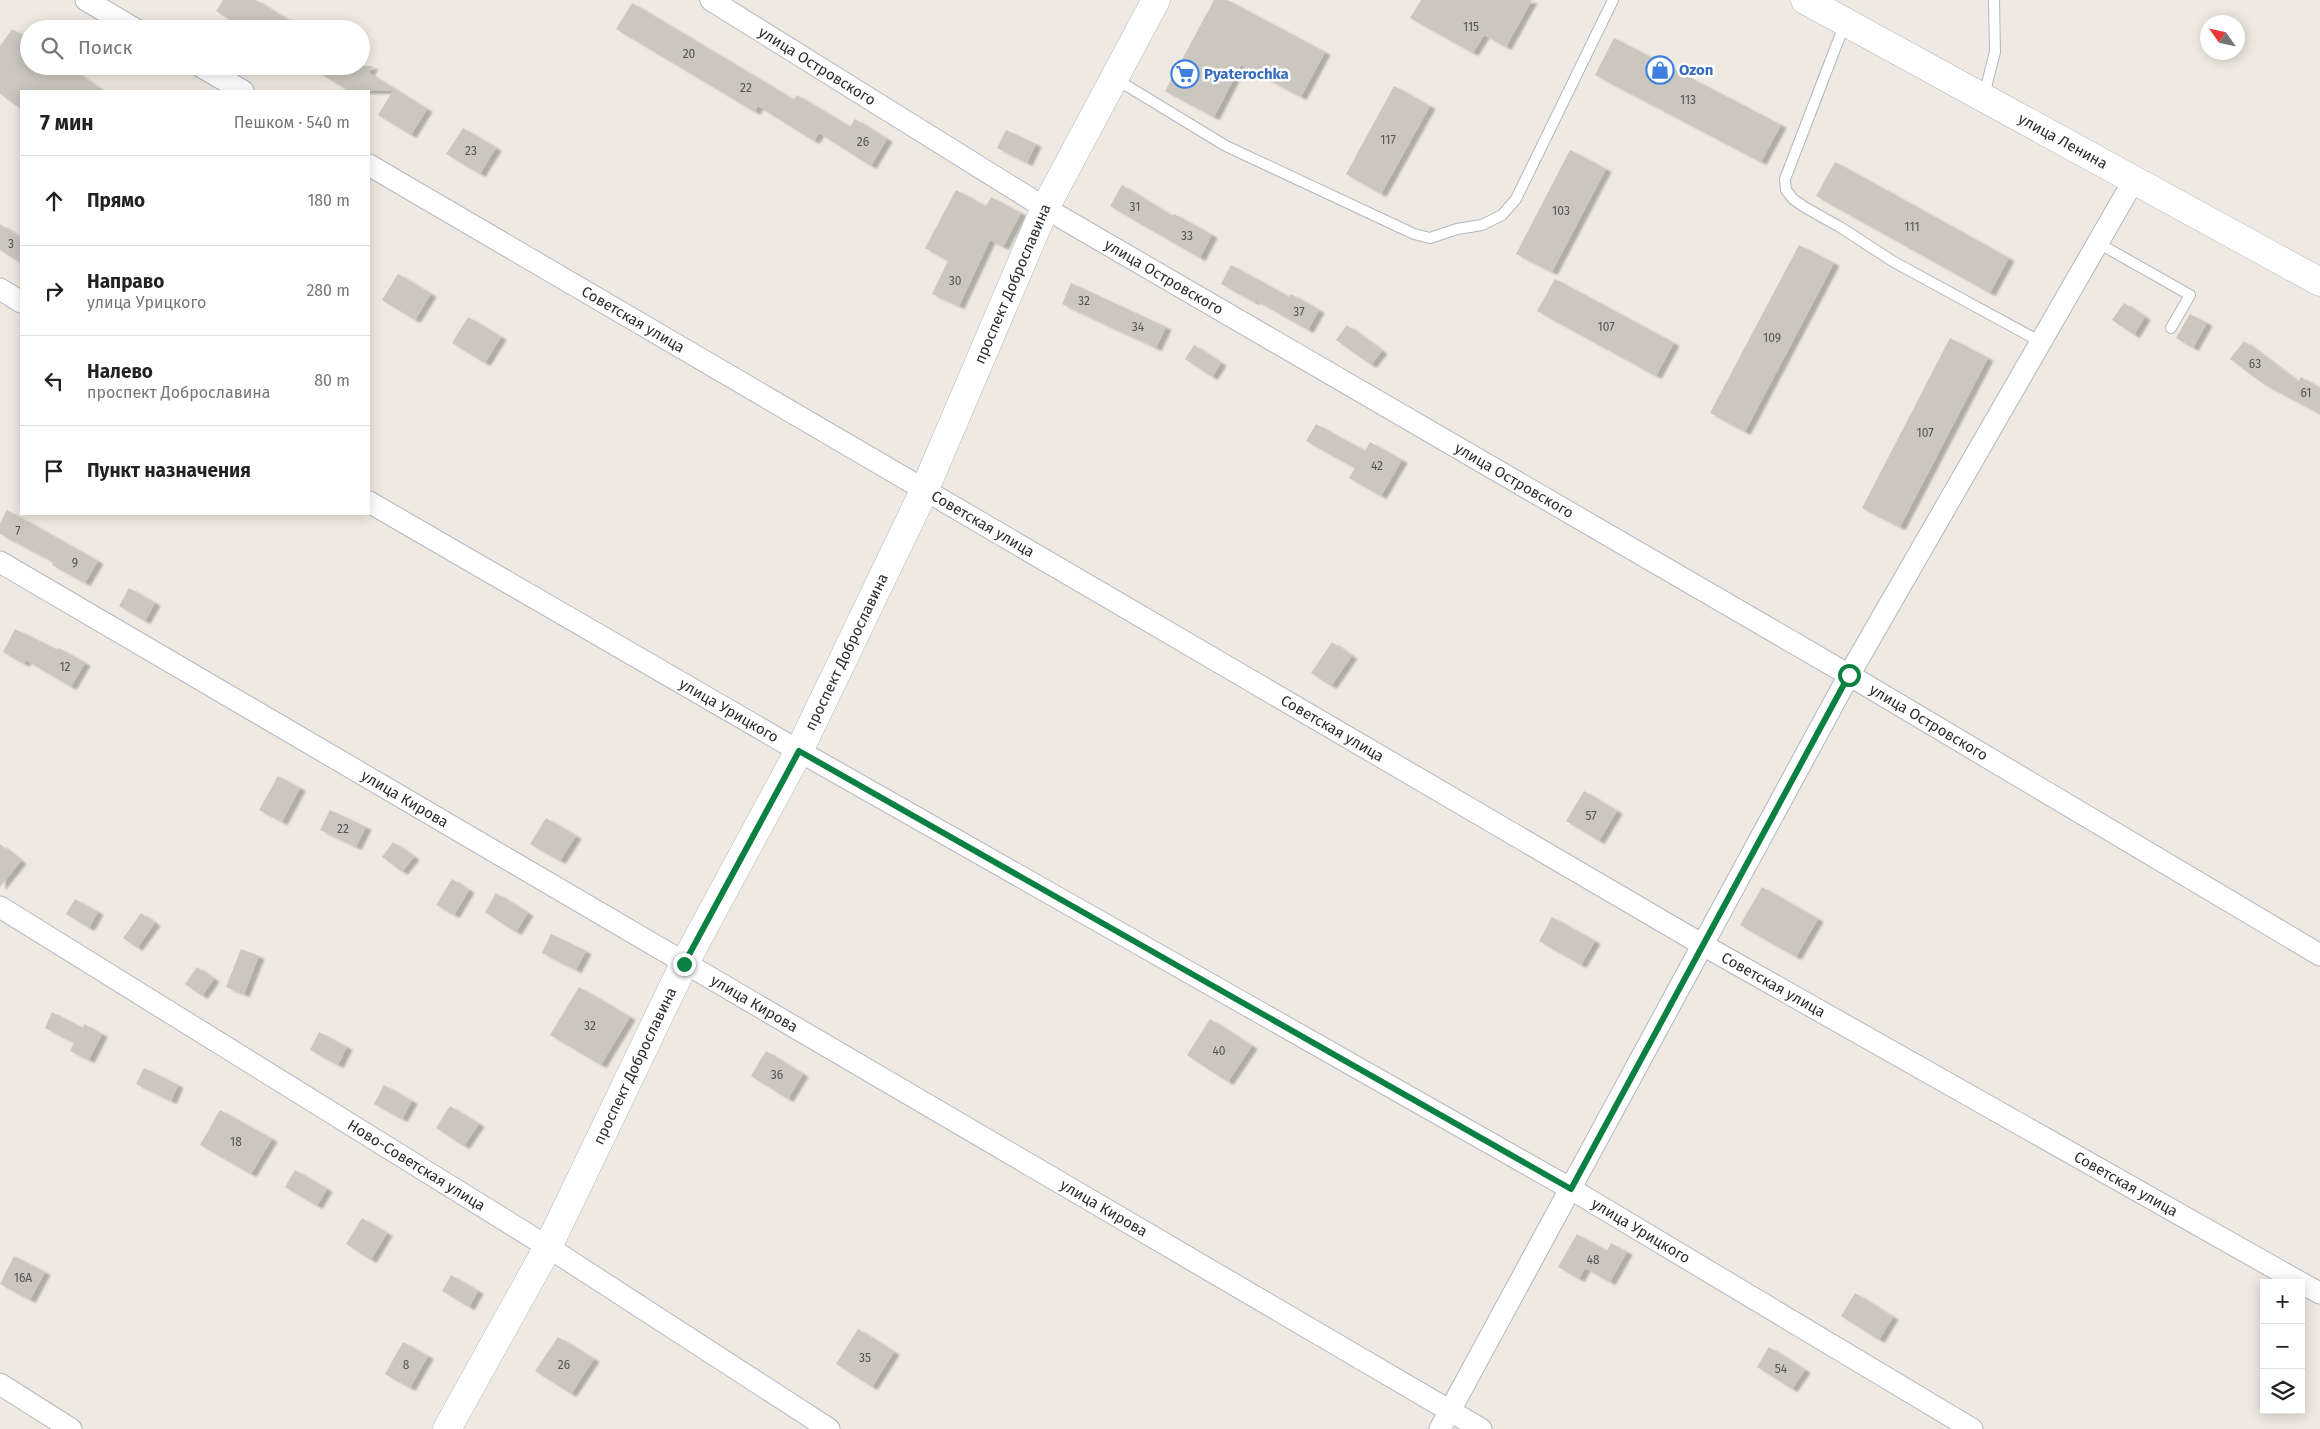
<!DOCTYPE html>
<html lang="ru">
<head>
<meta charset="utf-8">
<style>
  body { margin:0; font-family:"Fira Sans",sans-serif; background:#f6f6f6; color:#222 }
  .controls { position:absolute; right:15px; bottom:15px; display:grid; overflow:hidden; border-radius:0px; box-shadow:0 2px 12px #0003 }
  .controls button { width:45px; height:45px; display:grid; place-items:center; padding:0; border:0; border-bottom:1px solid #e0e0e0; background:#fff; color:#222; font:25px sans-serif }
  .compass { position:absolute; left:2200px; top:15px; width:45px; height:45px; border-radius:50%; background:#fff; box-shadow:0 2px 12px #0003; rotate:304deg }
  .stop { position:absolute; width:15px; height:15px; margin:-11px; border:4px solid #0b8043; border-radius:50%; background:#fff }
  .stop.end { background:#0b8043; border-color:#fff; box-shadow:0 1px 5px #0008 }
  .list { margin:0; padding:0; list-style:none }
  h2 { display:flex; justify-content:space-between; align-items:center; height:65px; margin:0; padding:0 20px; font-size:21px }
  h2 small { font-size:16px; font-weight:400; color:#767676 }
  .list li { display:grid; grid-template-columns:32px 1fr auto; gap:15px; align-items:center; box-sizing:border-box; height:90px; padding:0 20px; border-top:1px solid #e0e0e0 }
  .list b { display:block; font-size:19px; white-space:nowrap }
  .list p { margin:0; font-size:16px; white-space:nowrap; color:#767676 }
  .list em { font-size:16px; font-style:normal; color:#767676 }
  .icon { flex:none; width:28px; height:28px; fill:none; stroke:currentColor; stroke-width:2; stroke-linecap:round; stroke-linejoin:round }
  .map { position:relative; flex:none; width:2320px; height:1429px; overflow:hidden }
  .search { position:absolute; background:#fff; box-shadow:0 2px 12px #0003; left:20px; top:20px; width:350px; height:55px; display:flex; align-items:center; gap:12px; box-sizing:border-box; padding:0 18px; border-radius:28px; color:#767676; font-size:19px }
  .panel { position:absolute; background:#fff; box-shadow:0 2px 12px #0003; left:20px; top:90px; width:350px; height:425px; border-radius:0px }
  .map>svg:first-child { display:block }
</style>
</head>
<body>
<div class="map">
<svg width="2320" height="1429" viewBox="0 0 2320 1429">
  <defs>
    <filter id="shadow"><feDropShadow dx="5.5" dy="3" stdDeviation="1" flood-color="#0004"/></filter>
  </defs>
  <rect width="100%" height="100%" fill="#efe9e1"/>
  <path fill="#cbc7bf" filter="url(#shadow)" d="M223,0H256L302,29H244L216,11Z
    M1214,0H1227L1325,52L1301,97L1241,65L1214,117L1165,91Z
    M1421,0H1532L1506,47L1484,35L1473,53L1410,18Z
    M632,3L794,100L797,95L850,127L855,119L887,139L871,166L819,133L814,141L758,106L755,112L616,29Z
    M12,29L29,40V66H67L103,91H21V109L0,94V46Z
    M1614,38L1781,125L1761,162L1595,75Z
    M308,66H373L369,73L427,109L411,135L378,115L393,91H349Z
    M1394,86L1430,106L1381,194L1346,174Z
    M463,128L496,148L480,174L446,154Z
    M1006,130L1036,144L1027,163L997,148Z
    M1570,150L1606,169L1552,272L1516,254Z
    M1835,162L2009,258L1990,293L1816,196Z
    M1122,185L1172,216L1174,214L1212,235L1200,258L1110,206Z
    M956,190L986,206L991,197L1021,213L1003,247L990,240L959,306L932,294L948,261L925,248Z
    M0,224L21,238V263L0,250Z
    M1799,245L1834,263L1745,432L1710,413Z
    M1231,265L1289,297L1291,294L1319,310L1308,330L1255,300L1254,302L1221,284Z
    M398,274L431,294L415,320L382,300Z
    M1555,279L1674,343L1656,376L1537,311Z
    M1071,283L1166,327L1156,348L1062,304Z
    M2124,303L2145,317L2134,335L2112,320Z
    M2190,314L2207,323L2193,348L2176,338Z
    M468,317L501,337L485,363L452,343Z
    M1347,325L1382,351L1371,365L1336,340Z
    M1950,338L1988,358L1900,527L1862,508Z
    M2244,341L2298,382L2301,377L2320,388V414L2262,383L2230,359Z
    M1194,345L1221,363L1212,377L1185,359Z
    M1316,424L1365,451L1370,442L1402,460L1381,496L1349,478L1355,468L1306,441Z
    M7,510L98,561L85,583L52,565L53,562L0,534V523Z
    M129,588L155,603L145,621L119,606Z
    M15,629L58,650L59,648L85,663L71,687L26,660L24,664L3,652Z
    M1332,642L1352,656L1331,686L1311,673Z
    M278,776L300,788L282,822L259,810Z
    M1584,791L1617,811L1599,841L1566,821Z
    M330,810L366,827L356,847L320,830Z
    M546,818L576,836L560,861L530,844Z
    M393,842L414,857L402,872L382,857Z
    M0,844L21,861L0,887Z
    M452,879L469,890L454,915L436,905Z
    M1762,887L1818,919L1796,957L1740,925Z
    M496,893L528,913L516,932L485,912Z
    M75,899L98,912L89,928L66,914Z
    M141,913L155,923L137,948L123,938Z
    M1552,917L1595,941L1581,965L1539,941Z
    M551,934L586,951L576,970L542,953Z
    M241,949L259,956L244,994L226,987Z
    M197,967L214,979L202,996L185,984Z
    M579,987L630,1017L601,1065L550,1035Z
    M52,1012L83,1028L84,1024L102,1034L89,1060L70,1051L74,1043L45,1028Z
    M1210,1019L1252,1046L1228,1082L1187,1055Z
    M319,1032L347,1047L338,1065L310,1050Z
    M766,1051L803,1074L788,1099L751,1076Z
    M144,1068L178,1085L171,1101L136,1084Z
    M384,1085L412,1101L402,1119L374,1104Z
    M450,1106L479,1124L464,1146L436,1128Z
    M220,1110L272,1139L251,1174L200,1145Z
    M295,1170L327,1189L317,1206L285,1187Z
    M362,1218L387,1233L371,1260L346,1244Z
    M1577,1234L1607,1251L1611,1243L1627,1252L1610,1282L1585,1268L1579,1279L1558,1267Z
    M14,1256L45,1272L30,1300L0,1284Z
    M451,1275L478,1291L469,1307L442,1291Z
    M1855,1293L1893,1317L1879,1340L1841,1316Z
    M858,1329L894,1352L872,1387L836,1364Z
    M558,1337L594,1359L571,1394L535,1371Z
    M403,1342L428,1356L410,1388L385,1374Z
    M1769,1347L1805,1370L1792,1389L1757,1367Z"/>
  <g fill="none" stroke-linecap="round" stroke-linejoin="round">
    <g stroke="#b4b7c1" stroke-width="12">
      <path id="lane" d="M1845,23L1785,179L1786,190L1793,199L1806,208L1840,227L1894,262L2041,342
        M1114,78L1226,146L1414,234L1430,238L1457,229L1482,225L1502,215L1516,199L1613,0
        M1984,95L1995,52L1994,0
        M2098,243L2190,295L2171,328"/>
    </g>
    <g stroke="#b4b7c1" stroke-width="23">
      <g id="street">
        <path d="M86,0L135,29"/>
        <path id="s1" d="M711,0L1045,208L1849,675L2320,955"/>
        <path d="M200,66L243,91"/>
        <path id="s2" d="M369,165L1703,945L2301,1283"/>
        <path d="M0,289L21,302"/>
        <path id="s3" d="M369,502L799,751L1571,1189L1972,1429"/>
        <path id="s4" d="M0,562L1481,1429"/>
        <path id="s5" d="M0,907L548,1247L829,1429"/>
        <path d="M2301,1283L2320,1293"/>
        <path d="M0,1384L71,1429"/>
        <path d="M1440,1429L1849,675L2134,180"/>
      </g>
    </g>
    <g stroke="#b4b7c1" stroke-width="29">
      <g id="secondary">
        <path id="s6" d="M1805,0L2320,282"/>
        <path id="s7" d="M447,1429L548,1247L684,964L799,751L925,489L1045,208L1156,0"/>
      </g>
    </g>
    <use href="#lane" stroke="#fff" stroke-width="10"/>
    <use href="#street" stroke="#fff" stroke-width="21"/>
    <use href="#secondary" stroke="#fff" stroke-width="28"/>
  </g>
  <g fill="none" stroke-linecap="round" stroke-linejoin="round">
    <path stroke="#0b8043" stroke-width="6" d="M684,964L799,751L1571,1189L1849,675"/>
  </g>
  <defs>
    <g id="shop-ring" transform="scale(1.4375)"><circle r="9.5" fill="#fff" stroke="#3f7fe0" stroke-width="1.5"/><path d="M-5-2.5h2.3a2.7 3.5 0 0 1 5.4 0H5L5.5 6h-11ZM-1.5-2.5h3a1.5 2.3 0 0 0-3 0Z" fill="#3f7fe0"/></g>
    <g id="supermarket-ring" transform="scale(1.4375)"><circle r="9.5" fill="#fff" stroke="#3f7fe0" stroke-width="1.5"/><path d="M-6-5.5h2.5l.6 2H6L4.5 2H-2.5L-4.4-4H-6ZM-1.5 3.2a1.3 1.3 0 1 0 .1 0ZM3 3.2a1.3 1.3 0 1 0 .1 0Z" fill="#3f7fe0"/></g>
  </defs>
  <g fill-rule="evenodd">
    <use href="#shop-ring" x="1660" y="70"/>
    <use href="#supermarket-ring" x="1185" y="74"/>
  </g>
  <g text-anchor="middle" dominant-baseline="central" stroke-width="5" stroke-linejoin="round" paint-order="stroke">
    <g font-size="12" fill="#555452">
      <text x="1471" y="27">115</text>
      <text x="689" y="54">20</text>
      <text x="746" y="88">22</text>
      <text x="1688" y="100">113</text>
      <text x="1388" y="140">117</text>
      <text x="863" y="142">26</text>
      <text x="471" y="151">23</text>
      <text x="1135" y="207">31</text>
      <text x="1561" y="211">103</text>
      <text x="1912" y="227">111</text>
      <text x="1187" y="236">33</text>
      <text x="11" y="244">3</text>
      <text x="955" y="281">30</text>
      <text x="1084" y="301">32</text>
      <text x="1299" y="312">37</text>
      <text x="1138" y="327">34</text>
      <text x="1606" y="327">107</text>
      <text x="1772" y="338">109</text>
      <text x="2255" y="364">63</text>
      <text x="2306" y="393">61</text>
      <text x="1925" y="433">107</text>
      <text x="1377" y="466">42</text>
      <text x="18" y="531">7</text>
      <text x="75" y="563">9</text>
      <text x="65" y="667">12</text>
      <text x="1591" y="816">57</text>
      <text x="343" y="829">22</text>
      <text x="590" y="1026">32</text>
      <text x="1219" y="1051">40</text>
      <text x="777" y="1075">36</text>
      <text x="236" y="1142">18</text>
      <text x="1593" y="1260">48</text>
      <text x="23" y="1278">16А</text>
      <text x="865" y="1358">35</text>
      <text x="406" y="1365">8</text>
      <text x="564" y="1365">26</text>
      <text x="1781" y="1369">54</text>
    </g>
    <g font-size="15" fill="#2e2e2e" stroke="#fff">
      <text stroke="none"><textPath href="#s1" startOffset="125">улица Островского</textPath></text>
      <text stroke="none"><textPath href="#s6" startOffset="294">улица Ленина</textPath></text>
      <text stroke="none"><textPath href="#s1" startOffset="531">улица Островского</textPath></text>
      <text stroke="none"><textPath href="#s7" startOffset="1278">проспект Доброславина</textPath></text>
      <text stroke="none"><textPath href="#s2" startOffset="306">Советская улица</textPath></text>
      <text stroke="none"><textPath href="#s1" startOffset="936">улица Островского</textPath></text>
      <text stroke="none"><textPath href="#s2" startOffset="711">Советская улица</textPath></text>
      <text stroke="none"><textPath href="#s7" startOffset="874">проспект Доброславина</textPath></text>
      <text stroke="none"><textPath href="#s3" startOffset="416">улица Урицкого</textPath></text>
      <text stroke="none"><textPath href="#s1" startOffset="1416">улица Островского</textPath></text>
      <text stroke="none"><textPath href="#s2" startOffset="1116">Советская улица</textPath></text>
      <text stroke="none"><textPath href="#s4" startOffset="469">улица Кирова</textPath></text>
      <text stroke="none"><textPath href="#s2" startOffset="1626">Советская улица</textPath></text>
      <text stroke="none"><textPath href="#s4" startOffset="874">улица Кирова</textPath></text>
      <text stroke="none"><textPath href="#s7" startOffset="409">проспект Доброславина</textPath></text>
      <text stroke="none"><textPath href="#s5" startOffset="490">Ново-Советская улица</textPath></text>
      <text stroke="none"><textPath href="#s2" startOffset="2031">Советская улица</textPath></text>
      <text stroke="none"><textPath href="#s4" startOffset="1279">улица Кирова</textPath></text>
      <text stroke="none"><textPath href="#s3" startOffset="1466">улица Урицкого</textPath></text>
    </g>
    <g font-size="15" font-weight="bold" fill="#366cbe" stroke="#fff" text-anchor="start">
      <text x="1679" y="70">Ozon</text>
      <text x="1204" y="74">Pyaterochka</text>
    </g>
  </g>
</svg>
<div class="controls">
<button>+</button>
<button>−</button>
<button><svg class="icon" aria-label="layers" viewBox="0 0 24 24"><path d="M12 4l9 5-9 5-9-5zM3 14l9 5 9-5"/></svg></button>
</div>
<svg class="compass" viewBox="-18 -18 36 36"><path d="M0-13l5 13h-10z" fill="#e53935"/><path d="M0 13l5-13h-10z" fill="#767676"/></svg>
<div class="stop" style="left:1849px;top:675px"></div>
<div class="stop end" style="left:684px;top:964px"></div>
<div class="search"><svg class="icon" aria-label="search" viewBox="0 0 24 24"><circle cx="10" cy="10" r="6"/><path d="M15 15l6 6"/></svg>Поиск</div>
<section class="panel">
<h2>7 мин<small>Пешком · 540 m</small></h2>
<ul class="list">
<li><svg class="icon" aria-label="ahead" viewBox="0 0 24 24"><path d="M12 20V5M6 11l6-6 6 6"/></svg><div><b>Прямо</b></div><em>180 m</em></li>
<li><svg class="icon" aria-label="right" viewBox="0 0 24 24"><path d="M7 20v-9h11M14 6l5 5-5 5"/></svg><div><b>Направо</b><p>улица Урицкого</p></div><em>280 m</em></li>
<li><svg class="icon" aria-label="left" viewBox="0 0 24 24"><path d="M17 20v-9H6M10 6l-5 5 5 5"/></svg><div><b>Налево</b><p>проспект Доброславина</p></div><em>80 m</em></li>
<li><svg class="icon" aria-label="arrive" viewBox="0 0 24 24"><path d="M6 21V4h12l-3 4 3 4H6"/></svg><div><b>Пункт назначения</b></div></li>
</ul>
</section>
</div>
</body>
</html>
